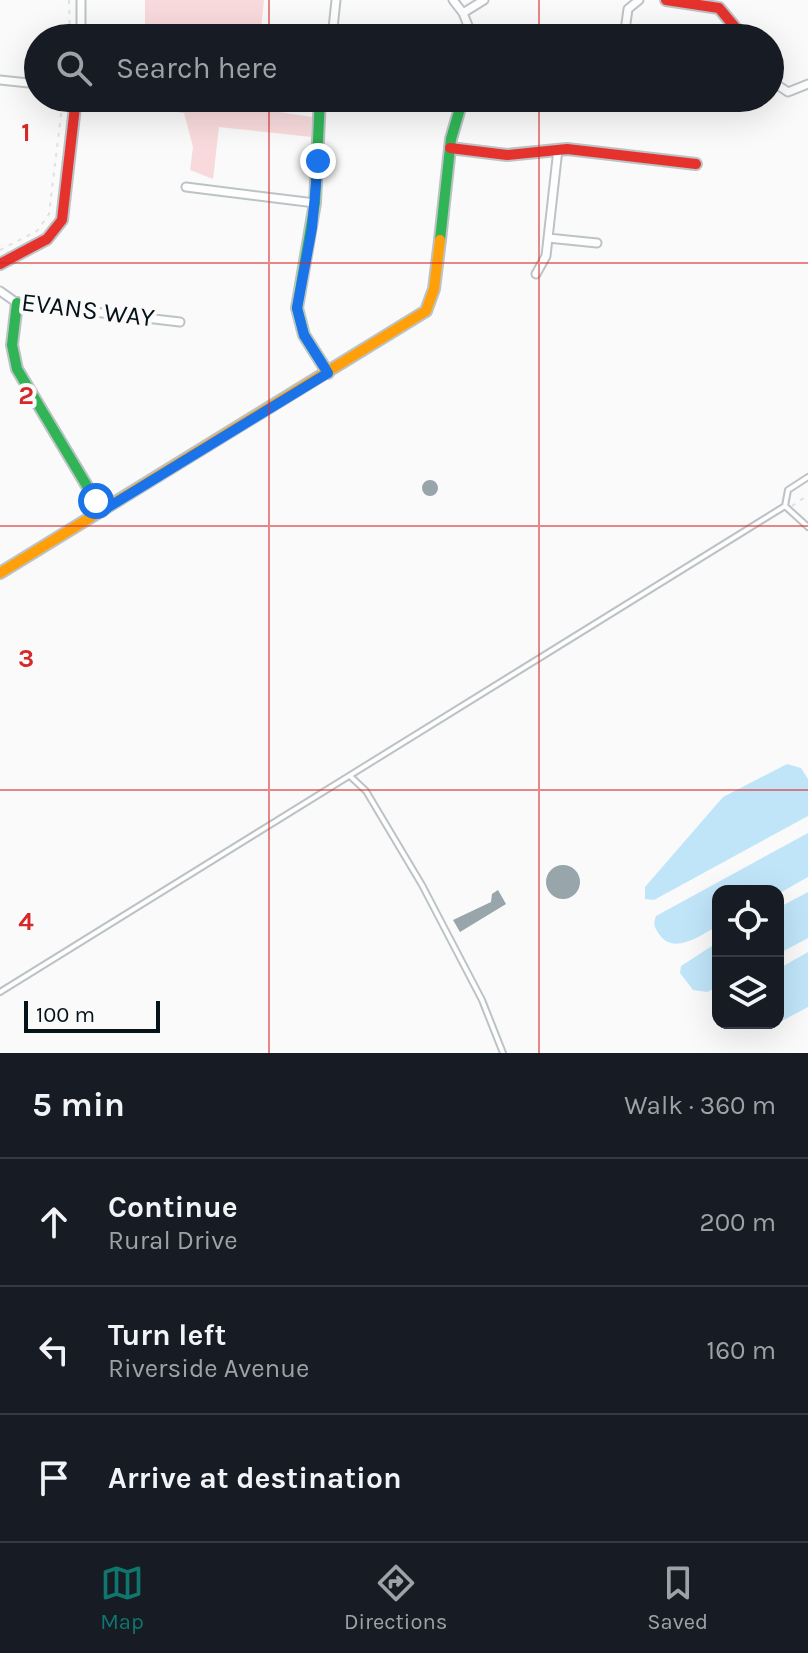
<!DOCTYPE html>
<html lang="en">
<head>
<meta charset="utf-8">
<style>
  body { margin:0; font-family:Karla,sans-serif; background:#20242c; color:#f1f3f6 }
  .controls { position:absolute; right:24px; bottom:24px; display:grid; overflow:hidden; border-radius:16px; box-shadow:0 8px 32px #0002 }
  .controls button { width:72px; height:72px; display:grid; place-items:center; padding:0; border:0; border-bottom:2px solid #363941; background:#171b24; color:#f1f3f6; font:40px sans-serif }
  .scale { position:absolute; left:24px; bottom:20px; width:136px; box-sizing:border-box; padding-left:8px; border:4px solid #051319; border-top:0; font-size:22px; line-height:28px; white-space:nowrap; color:#051319; -webkit-text-stroke:6px #fafafa; paint-order:stroke }
  .stop { position:absolute; width:24px; height:24px; margin:-18px; border:6px solid #1a73e8; border-radius:50%; background:#fff }
  .stop.end { background:#1a73e8; border-color:#fff; box-shadow:0 2px 8px #0008 }
  .list { margin:0; padding:0; list-style:none }
  h2 { display:flex; justify-content:space-between; align-items:center; height:104px; margin:0; padding:0 32px; font-size:34px }
  h2 small { font-size:26px; font-weight:400; color:#9ea1a6 }
  .list li { display:grid; grid-template-columns:52px 1fr auto; gap:24px; align-items:center; box-sizing:border-box; height:128px; padding:0 32px; border-top:2px solid #363941 }
  .list b { display:block; font-size:30px; white-space:nowrap }
  .list p { margin:0; font-size:26px; white-space:nowrap; color:#9ea1a6 }
  .list em { font-size:26px; font-style:normal; color:#9ea1a6 }
  .icon { flex:none; width:44px; height:44px; fill:none; stroke:currentColor; stroke-width:2; stroke-linecap:round; stroke-linejoin:round }
  .map { position:relative; flex:none; width:808px; height:1053px; overflow:hidden }
  .search { position:absolute; background:#171b24; box-shadow:0 8px 32px #0002; left:24px; right:24px; top:24px; height:88px; display:flex; align-items:center; gap:20px; box-sizing:border-box; padding:0 28px; border-radius:44px; color:#9ea1a6; font-size:30px }
  .sheet { height:488px; background:#171b24 }
  nav { display:flex; justify-content:space-around; align-items:center; box-sizing:border-box; height:112px; border-top:2px solid #363941; background:#171b24; font-size:22px; color:#9ea1a6 }
  nav a { display:grid; justify-items:center; gap:4px }
  nav .on { color:#0f766e }
  .map>svg:first-child { display:block }
</style>
</head>
<body>
<div class="map">
<svg width="808" height="1053" viewBox="0 0 808 1053">
  <rect width="100%" height="100%" fill="#fafafa"/>
  <path fill="#f8dadc" d="M145,0H264L260,38H145Z
    M90,98H253L252,108L312,117L311,137L219,127L213,179L190,170L193,147L184,113L89,101Z"/>
  <path fill="#c0e5f9" d="M787,764L801,768L808,779V816L654,900L645,899V887L723,797Z
    M808,833V877L778,894L718,891V926C700,935 674,956 659,934C654,927 653,924 656,916Z
    M808,892V938L778,954V908Z
    M718,942V987L707,992L693,990L680,973L681,966Z
    M808,952V1007L778,1023V969Z"/>
  <path fill="#98a5ab" d="M422 488a8 8 0 1 1 16 0a8 8 0 1 1-16 0Z
    M546 882a17 17 0 1 1 34 0a17 17 0 1 1-34 0Z
    M498,890L506,904L460,932L453,920L491,902L492,894Z"/>
  <g fill="none" stroke-linecap="round" stroke-linejoin="round">
    <g stroke="#bcc3c6" stroke-width="8">
      <path id="lane" d="M785,506L808,527
        M350,776L366,791L422,885L482,1000L503,1053
        M0,992L785,506L788,490L808,477"/>
    </g>
    <g stroke="#bcc3c6" stroke-width="11">
      <path id="street" d="M81,0V38
        M453,0L463,13L473,38
        M463,13L484,0
        M332,38L336,0
        M624,38L628,9L639,0
        M0,80L38,84
        M770,80L788,92L808,84
        M186,187L315,203
        M548,238L597,243
        M536,274L546,256L558,149
        M0,291L17,303L180,322"/>
    </g>
    <g stroke="#bcc3c6" stroke-width="14">
      <path id="fast" d="M320,98L315,203L297,308L304,335L328,373
        M440,240L451,139L463,98
        M17,303L12,345L17,369L102,511"/>
    </g>
    <g stroke="#bcc3c6" stroke-width="14">
      <path id="slow" d="M0,573L426,311L434,289L440,240"/>
    </g>
    <g stroke="#bcc3c6" stroke-width="14">
      <path id="jam" d="M666,0L719,8L744,38
        M450,148L507,155L567,149L696,164
        M0,264L47,239L62,220L76,98"/>
    </g>
    <path stroke="#e0e1e1" stroke-width="2" stroke-dasharray="4 6" stroke-linecap="butt" d="M69,0L70,38
      M0,250L37,231L49,214L63,98
      M792,506L808,495"/>
    <use href="#lane" stroke="#fefefe" stroke-width="4"/>
    <use href="#street" stroke="#fefefe" stroke-width="7"/>
    <use href="#fast" stroke="#30b455" stroke-width="10"/>
    <use href="#slow" stroke="#ff9f0a" stroke-width="10"/>
    <use href="#jam" stroke="#e5322d" stroke-width="10"/>
  </g>
  <g fill="none" stroke-linecap="round" stroke-linejoin="round">
    <path stroke="#1a73e8" stroke-width="10" d="M96,501L102,511L328,373L304,335L297,308L312,228L318,161"/>
  </g>
  <path fill="none" stroke="#d62828" stroke-width="2" stroke-opacity="0.55" d="M269,0V38M539,0V38M269,98V1053M539,98V1053M0,263H808M0,526H808M0,790H808"/>
  <g text-anchor="middle" dominant-baseline="central" stroke-width="8" stroke-linejoin="round" paint-order="stroke">
    <g font-size="26" fill="#051319" stroke="#fafafa">
      <text transform="translate(88 310) rotate(7)">EVANS WAY</text>
    </g>
  </g>
  <g font-size="26" text-anchor="middle" font-weight="bold" fill="#d62828" stroke="#fafafa" stroke-width="8" stroke-linejoin="round" paint-order="stroke">
    <text x="26" y="141">1</text>
    <text x="26" y="404">2</text>
    <text x="26" y="667">3</text>
    <text x="26" y="930">4</text>
  </g>
</svg>
<div class="controls">
<button><svg class="icon" aria-label="locate" viewBox="0 0 24 24"><circle cx="12" cy="12" r="6"/><path d="M12 2v4M12 18v4M2 12h4M18 12h4"/></svg></button>
<button><svg class="icon" aria-label="layers" viewBox="0 0 24 24"><path d="M12 4l9 5-9 5-9-5zM3 14l9 5 9-5"/></svg></button>
</div>
<div class="scale">100 m</div>
<div class="stop" style="left:96px;top:501px"></div>
<div class="stop end" style="left:318px;top:161px"></div>
<div class="search"><svg class="icon" aria-label="search" viewBox="0 0 24 24"><circle cx="10" cy="10" r="6"/><path d="M15 15l6 6"/></svg>Search here</div>
</div>
<section class="sheet">
<h2>5 min<small>Walk · 360 m</small></h2>
<ul class="list">
<li><svg class="icon" aria-label="ahead" viewBox="0 0 24 24"><path d="M12 20V5M6 11l6-6 6 6"/></svg><div><b>Continue</b><p>Rural Drive</p></div><em>200 m</em></li>
<li><svg class="icon" aria-label="left" viewBox="0 0 24 24"><path d="M17 20v-9H6M10 6l-5 5 5 5"/></svg><div><b>Turn left</b><p>Riverside Avenue</p></div><em>160 m</em></li>
<li><svg class="icon" aria-label="arrive" viewBox="0 0 24 24"><path d="M6 21V4h12l-3 4 3 4H6"/></svg><div><b>Arrive at destination</b></div></li>
</ul>
</section>
<nav>
<a class="on"><svg class="icon" aria-label="map" viewBox="0 0 24 24"><path d="M3 6l6-2 6 2 6-2v14l-6 2-6-2-6 2zM9 4v14M15 6v14"/></svg>Map</a>
<a><svg class="icon" aria-label="directions" viewBox="0 0 24 24"><path d="M12 3l9 9-9 9-9-9zM9 14v-3h6M13 9l2 2-2 2"/></svg>Directions</a>
<a><svg class="icon" aria-label="saved" viewBox="0 0 24 24"><path d="M7 4h10v16l-5-4-5 4z"/></svg>Saved</a>
</nav>
</body>
</html>
